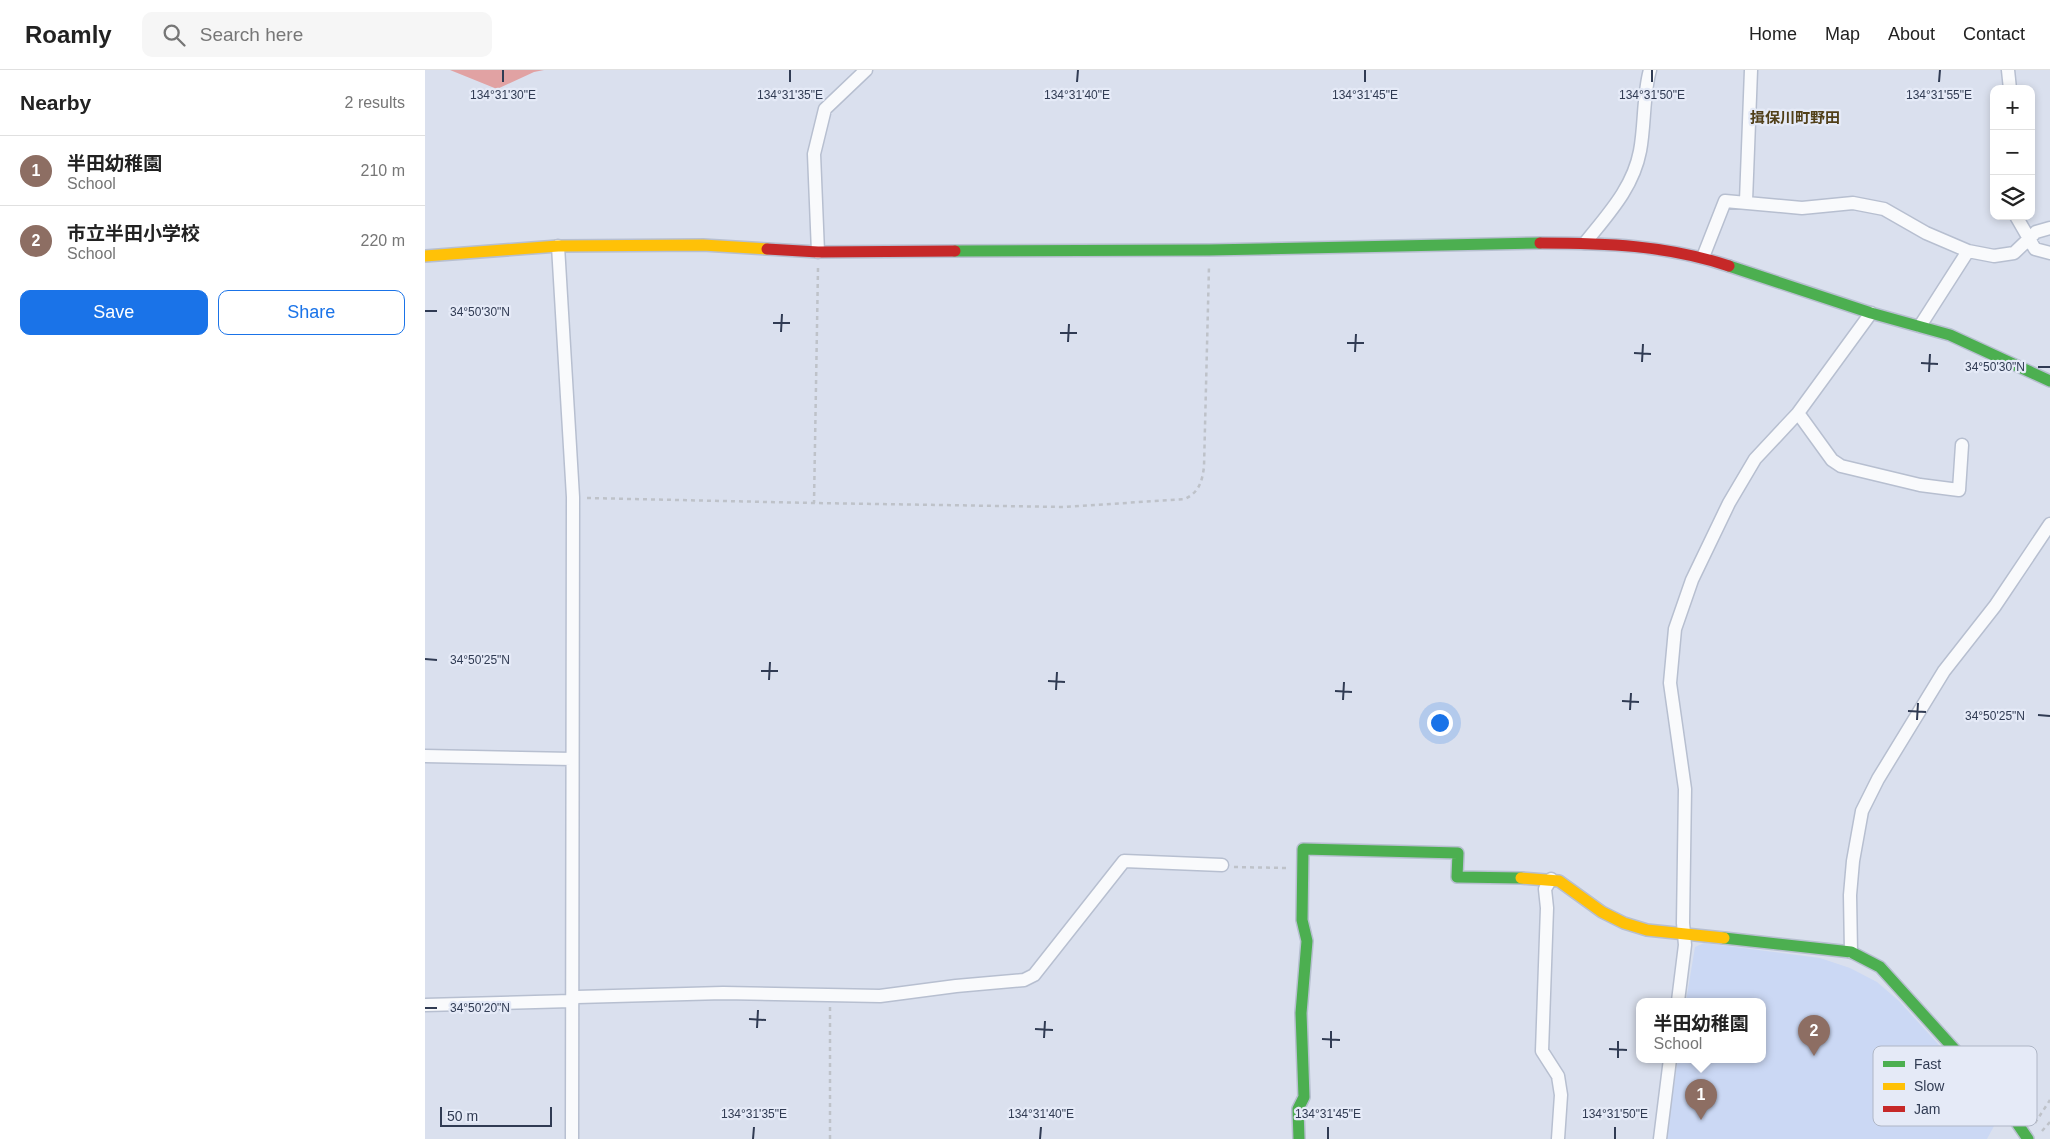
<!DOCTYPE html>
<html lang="en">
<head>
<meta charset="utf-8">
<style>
  body { margin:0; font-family:Arial,"Noto Sans JP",sans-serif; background:#f6f6f6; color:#222 }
  .controls { position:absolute; right:15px; top:15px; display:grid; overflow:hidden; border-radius:10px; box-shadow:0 2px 8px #0003 }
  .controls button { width:45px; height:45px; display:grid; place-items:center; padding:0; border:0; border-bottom:1px solid #e0e0e0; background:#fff; color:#222; font:25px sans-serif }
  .scale { position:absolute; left:15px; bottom:12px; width:112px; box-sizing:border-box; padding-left:5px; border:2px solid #303b53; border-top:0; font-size:14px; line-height:18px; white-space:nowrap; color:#303b53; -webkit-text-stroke:4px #e5eaf7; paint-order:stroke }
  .you { position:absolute; left:1014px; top:652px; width:18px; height:18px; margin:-12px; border:4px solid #fff; border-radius:50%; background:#1a73e8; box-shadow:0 0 0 8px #1a73e833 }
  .badge { display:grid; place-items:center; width:32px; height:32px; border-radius:50%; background:#1a73e8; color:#fff; font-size:16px; font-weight:700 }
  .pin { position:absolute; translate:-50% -41px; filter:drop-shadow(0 1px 2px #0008) }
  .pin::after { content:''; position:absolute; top:26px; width:18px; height:15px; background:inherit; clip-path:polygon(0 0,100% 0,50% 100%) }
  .popup { position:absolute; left:1211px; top:928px; width:130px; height:65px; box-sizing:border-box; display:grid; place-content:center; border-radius:10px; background:#fff; filter:drop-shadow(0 1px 4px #0005); font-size:16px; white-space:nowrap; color:#767676 }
  .popup b { font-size:19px; color:#222 }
  .popup::after { content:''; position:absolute; left:50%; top:100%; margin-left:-10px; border:10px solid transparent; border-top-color:#fff }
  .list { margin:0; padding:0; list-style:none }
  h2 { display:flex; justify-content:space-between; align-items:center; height:65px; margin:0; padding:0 20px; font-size:21px }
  h2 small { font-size:16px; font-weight:400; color:#767676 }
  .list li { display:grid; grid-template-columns:32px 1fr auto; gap:15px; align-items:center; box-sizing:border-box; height:70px; padding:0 20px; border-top:1px solid #e0e0e0 }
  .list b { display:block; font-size:19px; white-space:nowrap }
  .list p { margin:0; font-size:16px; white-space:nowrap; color:#767676 }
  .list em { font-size:16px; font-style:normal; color:#767676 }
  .actions { display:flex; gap:10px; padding:15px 20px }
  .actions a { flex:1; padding:11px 0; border:1px solid #1a73e8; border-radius:10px; text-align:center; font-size:18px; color:#1a73e8 }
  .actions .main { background:#1a73e8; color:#fff }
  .icon { flex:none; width:28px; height:28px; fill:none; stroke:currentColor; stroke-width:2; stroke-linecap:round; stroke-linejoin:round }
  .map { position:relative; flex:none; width:1625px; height:1069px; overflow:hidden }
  header { display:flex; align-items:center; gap:30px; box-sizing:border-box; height:70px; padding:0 25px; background:#fff; border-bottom:1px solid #e0e0e0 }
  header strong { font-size:24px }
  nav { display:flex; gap:28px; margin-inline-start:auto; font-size:18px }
  .search { width:350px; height:45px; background:#f6f6f6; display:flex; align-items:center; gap:12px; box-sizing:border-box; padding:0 18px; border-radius:10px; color:#767676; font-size:19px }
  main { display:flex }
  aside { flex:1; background:#fff }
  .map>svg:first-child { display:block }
</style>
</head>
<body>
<header>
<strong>Roamly</strong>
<div class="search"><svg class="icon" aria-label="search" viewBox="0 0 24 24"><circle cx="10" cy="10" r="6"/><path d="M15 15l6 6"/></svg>Search here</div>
<nav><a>Home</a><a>Map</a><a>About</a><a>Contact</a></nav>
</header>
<main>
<aside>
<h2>Nearby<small>2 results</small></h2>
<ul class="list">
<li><span class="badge" style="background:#8d6e63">1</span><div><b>半田幼稚園</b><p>School</p></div><em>210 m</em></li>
<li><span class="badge" style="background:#8d6e63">2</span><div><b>市立半田小学校</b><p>School</p></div><em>220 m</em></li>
</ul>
<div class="actions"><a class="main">Save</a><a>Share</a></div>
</aside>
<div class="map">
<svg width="1625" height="1069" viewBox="0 0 1625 1069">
  <rect width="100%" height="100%" fill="#dae0ee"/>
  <path fill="#cbd8f4" d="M1279,873L1395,888L1425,898L1452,912L1474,931L1576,1043L1562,1069H1241L1253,989H1337V931H1261L1270,877Z"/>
  <path fill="#e1a2a3" d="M25,0H119L109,2L72,19Z"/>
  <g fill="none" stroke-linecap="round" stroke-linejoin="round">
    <g stroke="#b7bfd0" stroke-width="15">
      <path id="street" d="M1583,0L1585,19
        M1321,131L1326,0
        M1591,146L1610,179L1625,183
        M1160,173C1183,144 1208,118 1215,81C1220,55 1218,24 1225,0
        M133,176L148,427L147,1069
        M393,182L389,84L400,39L441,0
        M1278,187L1300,131L1377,138L1428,133L1459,139L1501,163L1543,181L1569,186L1589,183L1611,162L1625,158
        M1495,256L1543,181
        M1373,343L1407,390L1416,396L1495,415L1534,420L1537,375
        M0,686L147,689
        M1126,809L1120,819L1122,838L1117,981L1133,1006L1136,1025L1133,1069
        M1426,882L1425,825L1428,791L1437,741L1453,709L1519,601L1570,536L1625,454
        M1253,931L1260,875L1258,853L1260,719L1245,613L1250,559L1267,510L1304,433L1330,389L1373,343L1446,243
        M0,935L146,931L152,927L298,923L455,926L531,916L599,910L609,905L699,791L797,795
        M1235,1069L1245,989"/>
    </g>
    <g stroke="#b7bfd0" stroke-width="14">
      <path id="fast" d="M530,181L784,180L1115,173
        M1304,196L1446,243L1525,265L1625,311
        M1299,868L1426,882L1455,897L1579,1034L1603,1069
        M874,1069L873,1039L879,1027L876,943L882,871L877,850L878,779L1033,783L1032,807L1096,808"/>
    </g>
    <g stroke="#b7bfd0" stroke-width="14">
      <path id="slow" d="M0,186L133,176L278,175L342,179
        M1096,808L1134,811L1177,842L1199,853L1222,860L1299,868"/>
    </g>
    <g stroke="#b7bfd0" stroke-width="14">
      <path id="jam" d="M1115,173C1179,173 1242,175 1304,196
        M342,179L393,182L530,181"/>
    </g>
    <path stroke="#bec2c9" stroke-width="2.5" stroke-dasharray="4 4" stroke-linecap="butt" d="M393,198L389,433L640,437L760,429C774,422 777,412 779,397L784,196
      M162,428L389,433
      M809,797L861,798
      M405,937V1069
      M1610,1053L1625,1030
      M1617,1061L1625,1052"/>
    <use href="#street" stroke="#f9fafc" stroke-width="12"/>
    <use href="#fast" stroke="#4caf50" stroke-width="11"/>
    <use href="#slow" stroke="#ffc107" stroke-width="11"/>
    <use href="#jam" stroke="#c62828" stroke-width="11"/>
  </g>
  <path fill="none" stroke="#303b53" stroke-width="2" d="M78,12V0M365,12V0M652,12L653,0M940,12V0M1227,12V0M1514,12L1515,0M0,241H12M348,253H365M356,262L357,244M635,263H652M643,272L644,254M922,273H939M930,282L931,264M1209,283L1226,284M1217,292L1218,274M1496,293L1513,294M1613,297H1625M1504,302L1505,284M0,589L12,590M336,601H353M344,610L345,592M623,611L640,612M631,620L632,602M910,621L927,622M918,630L919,612M1197,631L1214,632M1205,640L1206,623M1483,641L1501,642M1613,645L1625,646M1492,650L1493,633M0,938H12M324,949L341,950M332,958L333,940M610,959L628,960M619,968L620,951M897,969L915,970M906,978V961M1184,979L1202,980M1193,988V971M328,1069L329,1057M615,1069L616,1057M903,1069V1057M1190,1069V1057"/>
  <g text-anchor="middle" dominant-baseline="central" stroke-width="4.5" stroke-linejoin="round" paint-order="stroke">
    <g font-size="15" font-weight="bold" fill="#503f18" stroke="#e5eaf7">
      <text x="1370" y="47">揖保川町野田</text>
    </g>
  </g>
  <rect x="1448" y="976" width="164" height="80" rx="8" fill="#e5eaf7" stroke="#afb6c6" stroke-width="1"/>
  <rect x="1458" y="991" width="22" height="6" fill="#4caf50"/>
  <rect x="1458" y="1013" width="22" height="7" fill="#ffc107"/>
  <rect x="1458" y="1036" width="22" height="6" fill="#c62828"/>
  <g font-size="14" fill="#303b53">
    <text x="1489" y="999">Fast</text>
    <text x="1489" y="1021">Slow</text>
    <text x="1489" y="1044">Jam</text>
  </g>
  <g font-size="12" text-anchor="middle" fill="#303b53" stroke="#e5eaf7" stroke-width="4.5" stroke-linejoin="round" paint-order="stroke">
    <text x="78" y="29">134°31'30"E</text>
    <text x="365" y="29">134°31'35"E</text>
    <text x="652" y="29">134°31'40"E</text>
    <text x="940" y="29">134°31'45"E</text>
    <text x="1227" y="29">134°31'50"E</text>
    <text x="1514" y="29">134°31'55"E</text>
    <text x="55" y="246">34°50'30"N</text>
    <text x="1570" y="301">34°50'30"N</text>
    <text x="55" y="594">34°50'25"N</text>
    <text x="1570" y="650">34°50'25"N</text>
    <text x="55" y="942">34°50'20"N</text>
    <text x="329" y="1048">134°31'35"E</text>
    <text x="616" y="1048">134°31'40"E</text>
    <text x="903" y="1048">134°31'45"E</text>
    <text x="1190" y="1048">134°31'50"E</text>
  </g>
</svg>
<div class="controls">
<button>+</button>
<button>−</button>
<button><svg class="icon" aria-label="layers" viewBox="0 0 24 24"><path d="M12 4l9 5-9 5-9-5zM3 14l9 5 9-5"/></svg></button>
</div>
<div class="scale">50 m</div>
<div class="you"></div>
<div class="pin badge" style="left:1276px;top:1050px;background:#8d6e63">1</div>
<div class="popup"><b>半田幼稚園</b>School</div>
<div class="pin badge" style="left:1389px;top:986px;background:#8d6e63">2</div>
</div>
</main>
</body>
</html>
